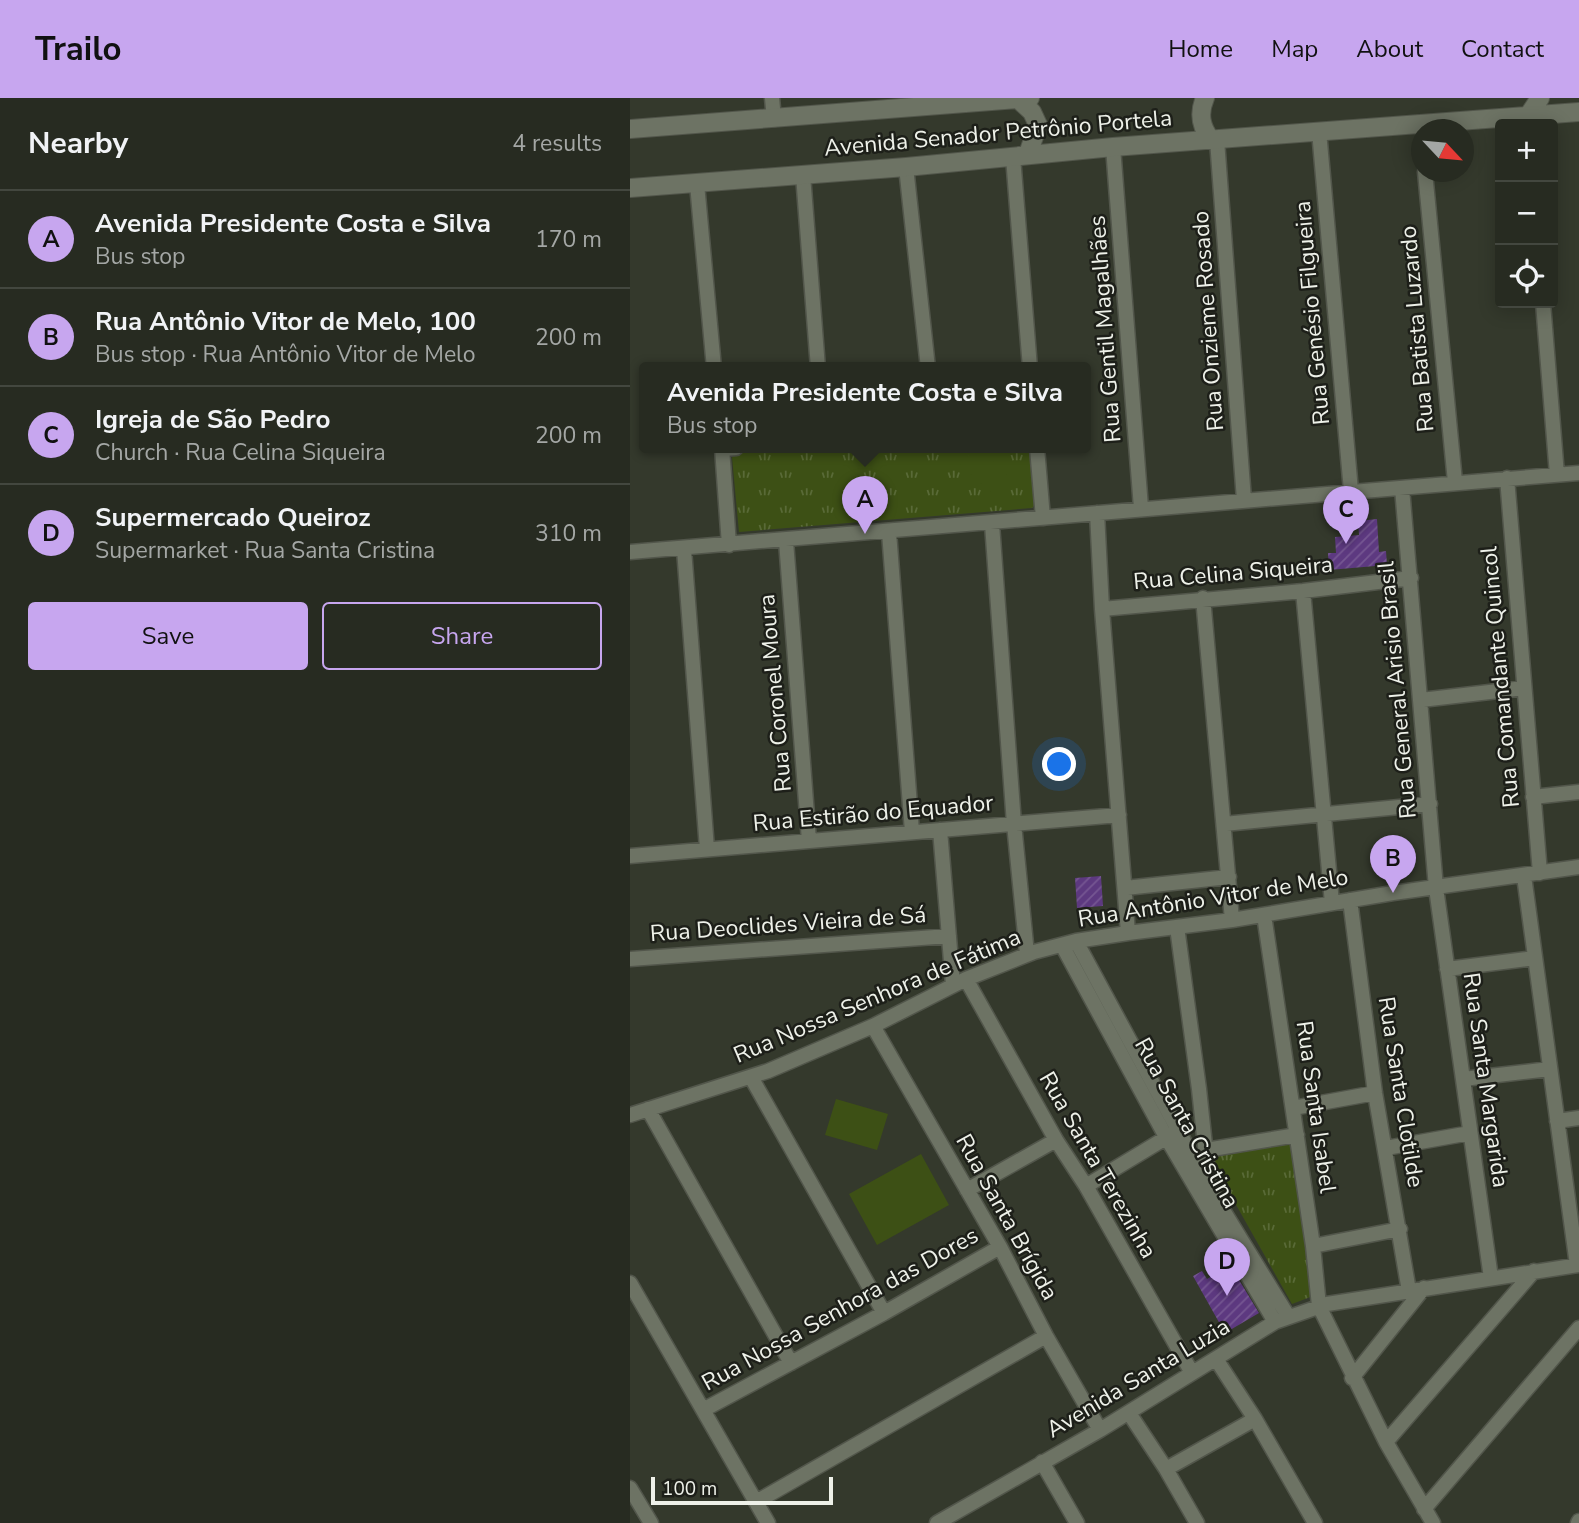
<!DOCTYPE html>
<html lang="en">
<head>
<meta charset="utf-8">
<style>
  body { margin:0; font-family:"Nunito Sans",sans-serif; background:#2f332a; color:#f1f3f6 }
  .controls { position:absolute; right:21px; top:21px; display:grid; overflow:hidden; border-radius:7px; box-shadow:0 4px 18px #0003 }
  .controls button { width:63px; height:63px; display:grid; place-items:center; padding:0; border:0; border-bottom:2px solid #43473f; background:#272b21; color:#f1f3f6; font:35px sans-serif }
  .compass { position:absolute; left:781px; top:21px; width:63px; height:63px; border-radius:50%; background:#272b21; box-shadow:0 4px 18px #0003; rotate:116deg }
  .scale { position:absolute; left:21px; bottom:18px; width:182px; box-sizing:border-box; padding-left:7px; border:4px solid #eef1e9; border-top:0; font-size:19px; line-height:24px; white-space:nowrap; color:#eef1e9; -webkit-text-stroke:5px #1d1f19; paint-order:stroke }
  .you { position:absolute; left:430px; top:667px; width:24px; height:24px; margin:-18px; border:5px solid #fff; border-radius:50%; background:#1a73e8; box-shadow:0 0 0 10px #1a73e833 }
  .badge { display:grid; place-items:center; width:46px; height:46px; border-radius:50%; background:#c7a6ef; color:#111; font-size:23px; font-weight:700 }
  .pin { position:absolute; translate:-50% -58px; filter:drop-shadow(0 2px 4px #0008) }
  .pin::after { content:''; position:absolute; top:37px; width:24px; height:21px; background:inherit; clip-path:polygon(0 0,100% 0,50% 100%) }
  .popup { position:absolute; left:9px; top:264px; width:452px; height:91px; box-sizing:border-box; display:grid; place-content:center; border-radius:7px; background:#272b21; filter:drop-shadow(0 2px 5px #0005); font-size:23px; white-space:nowrap; color:#a4a7a5 }
  .popup b { font-size:26px; color:#f1f3f6 }
  .popup::after { content:''; position:absolute; left:50%; top:100%; margin-left:-14px; border:14px solid transparent; border-top-color:#272b21 }
  .list { margin:0; padding:0; list-style:none }
  h2 { display:flex; justify-content:space-between; align-items:center; height:91px; margin:0; padding:0 28px; font-size:30px }
  h2 small { font-size:23px; font-weight:400; color:#a4a7a5 }
  .list li { display:grid; grid-template-columns:46px 1fr auto; gap:21px; align-items:center; box-sizing:border-box; height:98px; padding:0 28px; border-top:2px solid #43473f }
  .list b { display:block; font-size:26px; white-space:nowrap }
  .list p { margin:0; font-size:23px; white-space:nowrap; color:#a4a7a5 }
  .list em { font-size:23px; font-style:normal; color:#a4a7a5 }
  .actions { display:flex; gap:14px; padding:21px 28px }
  .actions a { flex:1; padding:16px 0; border:2px solid #c7a6ef; border-radius:7px; text-align:center; font-size:24px; color:#c7a6ef }
  .actions .main { background:#c7a6ef; color:#111 }
  .icon { flex:none; width:38px; height:38px; fill:none; stroke:currentColor; stroke-width:2; stroke-linecap:round; stroke-linejoin:round }
  .map { position:relative; flex:none; width:949px; height:1425px; overflow:hidden }
  header { display:flex; align-items:center; gap:42px; box-sizing:border-box; height:98px; padding:0 35px; background:#c7a6ef; color:#111 }
  header strong { font-size:33px }
  nav { display:flex; gap:38px; margin-inline-start:auto; font-size:24px }
  main { display:flex }
  aside { flex:1; background:#272b21 }
  .map>svg:first-child { display:block }
</style>
</head>
<body>
<header>
<strong>Trailo</strong>
<nav><a>Home</a><a>Map</a><a>About</a><a>Contact</a></nav>
</header>
<main>
<aside>
<h2>Nearby<small>4 results</small></h2>
<ul class="list">
<li><span class="badge">A</span><div><b>Avenida Presidente Costa e Silva</b><p>Bus stop</p></div><em>170 m</em></li>
<li><span class="badge">B</span><div><b>Rua Antônio Vitor de Melo, 100</b><p>Bus stop · Rua Antônio Vitor de Melo</p></div><em>200 m</em></li>
<li><span class="badge">C</span><div><b>Igreja de São Pedro</b><p>Church · Rua Celina Siqueira</p></div><em>200 m</em></li>
<li><span class="badge">D</span><div><b>Supermercado Queiroz</b><p>Supermarket · Rua Santa Cristina</p></div><em>310 m</em></li>
</ul>
<div class="actions"><a class="main">Save</a><a>Share</a></div>
</aside>
<div class="map">
<svg width="949" height="1425" viewBox="0 0 949 1425">
  <defs>
    <pattern id="park-tufts" width="24" height="20" patternUnits="userSpaceOnUse" patternTransform="scale(1.75)"><rect width="24" height="20" fill="#3d5015"/><path d="M3 7l-1-3M5 7V3M7 7l1-3M15 17l-1-3M17 17v-4M19 17l1-3" fill="none" stroke="#596a37"/></pattern>
    <pattern id="building-hatch" width="6" height="6" patternUnits="userSpaceOnUse" patternTransform="scale(1.75)"><rect width="6" height="6" fill="#5d3980"/><path d="M-1 1l2-2M0 6l6-6M5 7l2-2" fill="none" stroke="#755692"/></pattern>
  </defs>
  <rect width="100%" height="100%" fill="#34392c"/>
  <path fill="url(#park-tufts)" d="M155,350H403L406,406L402,410L109,434L102,359L111,354Z
    M662,1043L683,1198L662,1206L583,1066L589,1056Z"/>
  <path fill="#3d5015" d="M345,350H349L377,376L360,394L330,367Z
    M206,1001L258,1016L247,1052L195,1037Z
    M291,1056L319,1107L247,1147L219,1096Z"/>
  <path fill="url(#building-hatch)" d="M747,421L749,454L756,453L757,467L699,472L698,455H706L705,439L729,437L728,423Z
    M471,778L473,808L447,810L445,780Z
    M600,1167L629,1215L595,1235L563,1178L572,1173L577,1181Z"/>
  <g fill="none" stroke-linecap="round" stroke-linejoin="round">
    <g stroke="#52564b" stroke-width="17">
      <path id="minor" d="M142,0L144,21
        M689,33L721,393
        M587,42L614,402
        M483,49L511,410
        M383,59L400,270
        M276,69L298,270
        M795,74L825,384
        M173,77L188,270
        M67,86L84,270
        M913,205L927,377
        M92,350L99,447
        M407,350L413,420
        M92,351L106,350
        M877,380L910,775
        M772,390L806,790L861,1180
        M467,415L472,511L498,835
        M362,426L384,726L397,856
        M259,434L282,734
        M156,443L179,743
        M54,451L77,751
        M0,454L949,375
        M673,493L702,805
        M573,500L602,822
        M472,511L673,493L781,480
        M791,602L894,590
        M903,699L949,694
        M594,726L800,706
        M310,732L323,887
        M0,758L489,717
        M894,778L947,1167
        M495,790L599,779
        M720,802L745,995L779,1193
        M634,817L683,1148L689,1208L756,1344L803,1425
        M547,829L569,991L579,1085
        M446,843L580,1091L658,1218
        M432,847L536,1039L645,1224
        M0,861L319,838
        M817,871L905,860
        M336,881L426,1042L456,1088L562,1275
        M243,928L370,1149L416,1238L470,1332
        M121,979L254,1215
        M833,981L920,971
        M663,1010L745,995
        M18,1011L161,1265
        M0,1017L138,973L243,928L336,881L404,854L446,843L498,835L602,822L763,795L949,769
        M927,1023L949,1020
        M756,1050L840,1035
        M576,1052L667,1037
        M456,1088L544,1035
        M337,1092L426,1042
        M683,1148L770,1131
        M0,1185L138,1425
        M586,1261L625,1321L685,1425
        M722,1280L794,1190
        M73,1312L254,1215L370,1149
        M499,1315L536,1371L567,1425
        M756,1344L904,1173
        M412,1364L447,1425
        M536,1371L625,1321
        M0,1390L21,1425
        M126,1404L416,1238
        M794,1411L949,1230
        M307,1425L470,1332L645,1224L697,1206L949,1167
        M948,1425L949,1423"/>
    </g>
    <g stroke="#52564b" stroke-width="20">
      <path id="tertiary" d="M575,0C568,16 571,29 581,42
        M388,1L402,14L408,27L398,56
        M898,18L910,0
        M0,31L400,0
        M0,90L276,69L483,49L949,14"/>
    </g>
    <use href="#minor" stroke="#6d7364" stroke-width="14"/>
    <use href="#tertiary" stroke="#6d7364" stroke-width="18"/>
  </g>
  <g text-anchor="middle" dominant-baseline="central" stroke-width="5" stroke-linejoin="round" paint-order="stroke">
    <g font-size="23" fill="#eef1e9" stroke="#1d1f19">
      <text transform="translate(368 35) rotate(-5)">Avenida Senador Petrônio Portela</text>
      <text transform="translate(682 215) rotate(-95)">Rua Genésio Filgueira</text>
      <text transform="translate(578 223) rotate(-94)">Rua Onzieme Rosado</text>
      <text transform="translate(475 231) rotate(-94)">Rua Gentil Magalhães</text>
      <text transform="translate(787 231) rotate(-95)">Rua Batista Luzardo</text>
      <text transform="translate(603 475) rotate(-5)">Rua Celina Siqueira</text>
      <text transform="translate(870 579) rotate(-95)">Rua Comandante Quincol</text>
      <text transform="translate(767 592) rotate(-95)">Rua General Arisio Brasil</text>
      <text transform="translate(145 595) rotate(-95)">Rua Coronel Moura</text>
      <text transform="translate(243 715) rotate(-5)">Rua Estirão do Equador</text>
      <text transform="translate(583 800) rotate(-9)">Rua Antônio Vitor de Melo</text>
      <text transform="translate(158 826) rotate(-4)">Rua Deoclides Vieira de Sá</text>
      <text transform="translate(247 898) rotate(-23)">Rua Nossa Senhora de Fátima</text>
      <text transform="translate(856 982) rotate(82)">Rua Santa Margarida</text>
      <text transform="translate(771 994) rotate(81)">Rua Santa Clotilde</text>
      <text transform="translate(686 1009) rotate(82)">Rua Santa Isabel</text>
      <text transform="translate(557 1025) rotate(61)">Rua Santa Cristina</text>
      <text transform="translate(468 1067) rotate(60)">Rua Santa Terezinha</text>
      <text transform="translate(377 1119) rotate(61)">Rua Santa Brígida</text>
      <text transform="translate(210 1211) rotate(-29)">Rua Nossa Senhora das Dores</text>
      <text transform="translate(508 1280) rotate(-31)">Avenida Santa Luzia</text>
    </g>
  </g>
</svg>
<div class="controls">
<button>+</button>
<button>−</button>
<button><svg class="icon" aria-label="locate" viewBox="0 0 24 24"><circle cx="12" cy="12" r="6"/><path d="M12 2v4M12 18v4M2 12h4M18 12h4"/></svg></button>
</div>
<svg class="compass" viewBox="-18 -18 36 36"><path d="M0-13l5 13h-10z" fill="#e53935"/><path d="M0 13l5-13h-10z" fill="#a4a7a5"/></svg>
<div class="scale">100 m</div>
<div class="you"></div>
<div class="pin badge" style="left:235px;top:436px">A</div>
<div class="popup"><b>Avenida Presidente Costa e Silva</b>Bus stop</div>
<div class="pin badge" style="left:763px;top:795px">B</div>
<div class="pin badge" style="left:716px;top:446px">C</div>
<div class="pin badge" style="left:597px;top:1198px">D</div>
</div>
</main>
</body>
</html>
